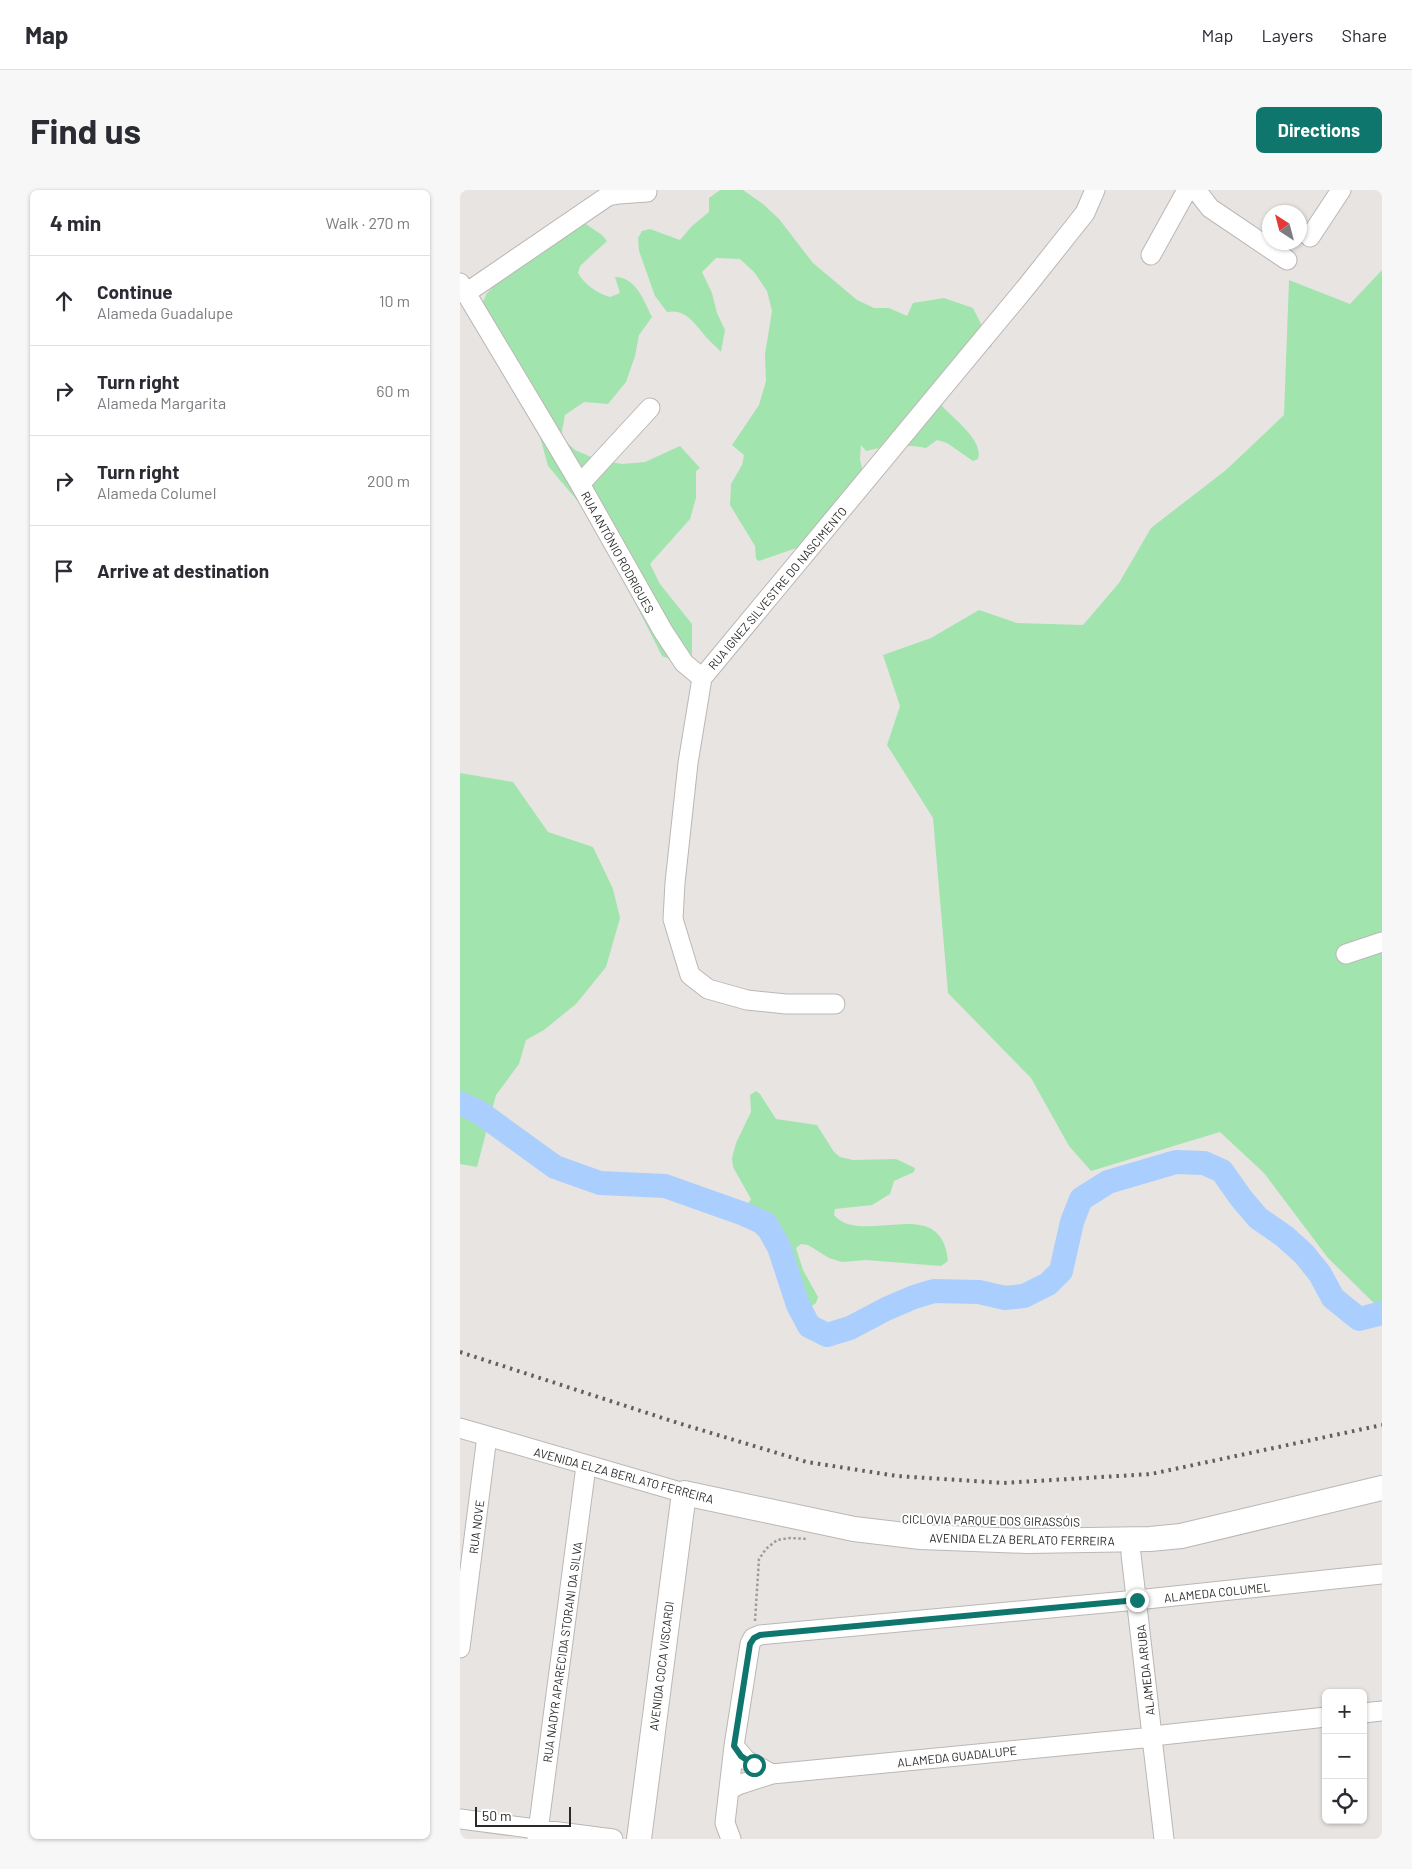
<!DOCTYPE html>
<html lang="en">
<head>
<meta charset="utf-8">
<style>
  body { margin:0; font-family:Barlow,sans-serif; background:#f7f7f7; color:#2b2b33 }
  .controls { position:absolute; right:15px; bottom:15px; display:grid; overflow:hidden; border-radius:8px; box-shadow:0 1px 4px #0004 }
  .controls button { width:45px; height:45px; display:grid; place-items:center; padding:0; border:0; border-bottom:1px solid #e1e1e2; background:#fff; color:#2b2b33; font:25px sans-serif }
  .compass { position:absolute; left:802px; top:15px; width:45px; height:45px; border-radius:50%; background:#fff; box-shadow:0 1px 4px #0004; rotate:324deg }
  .scale { position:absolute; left:15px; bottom:12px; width:96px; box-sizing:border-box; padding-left:5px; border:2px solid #2b2a29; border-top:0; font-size:14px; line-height:18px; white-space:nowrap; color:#2b2a29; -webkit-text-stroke:4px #fff; paint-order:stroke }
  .stop { position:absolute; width:15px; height:15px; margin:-11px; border:4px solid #0f766e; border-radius:50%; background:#fff }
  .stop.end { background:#0f766e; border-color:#fff; box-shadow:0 1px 5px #0008 }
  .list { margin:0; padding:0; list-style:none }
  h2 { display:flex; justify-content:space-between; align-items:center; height:65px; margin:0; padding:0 20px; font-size:21px }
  h2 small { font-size:16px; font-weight:400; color:#7c7c81 }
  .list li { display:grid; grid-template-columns:32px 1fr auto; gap:15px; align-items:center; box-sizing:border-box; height:90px; padding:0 20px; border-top:1px solid #e1e1e2 }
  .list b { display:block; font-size:19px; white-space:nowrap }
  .list p { margin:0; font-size:16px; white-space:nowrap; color:#7c7c81 }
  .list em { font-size:16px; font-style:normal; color:#7c7c81 }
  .icon { flex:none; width:28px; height:28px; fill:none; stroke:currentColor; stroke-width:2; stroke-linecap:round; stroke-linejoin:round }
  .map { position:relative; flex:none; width:922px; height:1649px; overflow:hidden; border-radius:8px }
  header { display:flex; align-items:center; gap:30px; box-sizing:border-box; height:70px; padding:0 25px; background:#fff; border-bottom:1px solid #e1e1e2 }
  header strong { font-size:24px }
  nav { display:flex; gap:28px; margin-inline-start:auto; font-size:18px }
  .intro { display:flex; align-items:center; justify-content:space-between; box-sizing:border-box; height:120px; padding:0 30px }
  h1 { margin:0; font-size:35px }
  .button { padding:12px 22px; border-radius:8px; background:#0f766e; color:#fff; font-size:18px; font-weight:700 }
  main { display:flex; gap:30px; padding:0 30px }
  aside { flex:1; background:#fff; border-radius:8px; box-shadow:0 1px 4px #0004 }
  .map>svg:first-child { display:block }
</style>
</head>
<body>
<header>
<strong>Map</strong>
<nav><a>Map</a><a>Layers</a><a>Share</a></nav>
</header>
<div class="intro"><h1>Find us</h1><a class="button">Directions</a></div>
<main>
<aside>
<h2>4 min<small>Walk · 270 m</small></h2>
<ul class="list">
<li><svg class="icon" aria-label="ahead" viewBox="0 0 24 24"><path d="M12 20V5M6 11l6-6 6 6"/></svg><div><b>Continue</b><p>Alameda Guadalupe</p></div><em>10 m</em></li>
<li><svg class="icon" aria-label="right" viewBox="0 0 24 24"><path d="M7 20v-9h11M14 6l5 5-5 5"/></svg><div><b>Turn right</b><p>Alameda Margarita</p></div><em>60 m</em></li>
<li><svg class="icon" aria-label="right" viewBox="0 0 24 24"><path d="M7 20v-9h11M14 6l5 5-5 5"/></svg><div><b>Turn right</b><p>Alameda Columel</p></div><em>200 m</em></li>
<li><svg class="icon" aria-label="arrive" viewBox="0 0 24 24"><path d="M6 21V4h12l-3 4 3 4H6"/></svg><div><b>Arrive at destination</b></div></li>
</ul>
</aside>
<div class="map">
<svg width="922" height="1649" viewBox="0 0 922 1649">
  <rect width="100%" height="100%" fill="#e8e4e2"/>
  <path fill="#a2e4ae" d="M260,0H283L303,14L319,29L353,73L397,110L414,118H429L447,126L453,113L484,108L513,118L532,156L499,180L484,200L482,216C494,229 524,251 518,269L513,271L487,253L477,250L466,258C445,254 427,256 406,261L401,255L400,269L404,288L345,355L299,371L296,369L295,356L270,315L271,294L282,275L284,265L272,255L299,215L306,191L305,164L312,121L307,101L294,82L280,69L256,68L242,82L252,103L257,123L265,140L261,162C257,157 251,153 247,148C236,136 227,118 207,122L195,106L179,61L178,48L182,41L190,39L220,50L232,36L249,22V8Z
    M123,32L142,45L147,51L120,76L118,83C124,94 138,104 150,107L160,103L155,87C176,87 184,111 192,127L179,145L175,166L166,192L148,214L124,212L105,225L101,247L115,260L136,269L162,274L185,272L220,256L240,278L236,281V308L230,329L190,374L200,394L232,434V471L218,472L202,466L154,371L121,315L88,276L79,243L21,116L27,103L41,89Z
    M922,80V1113L916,1115L868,1068L804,983L760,942L631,981L609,956L571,888L488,803L473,628L427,555L440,516L423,465L471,448L519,420L557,433L623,435L659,393L691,338L766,280L824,225L829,90L890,114Z
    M0,583L53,592L88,642L133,657L153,699L160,728L146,777L116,814L84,840L66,850L59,874L36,905L17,977L0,974Z
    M296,901L300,904L316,929L357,935L374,962L380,967L393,970L436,969L455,978L454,982L434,991L430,1004L412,1015L375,1019L374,1025C401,1058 482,1001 488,1071L481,1076L406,1070L382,1072L369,1068L348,1055L341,1054L336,1058L343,1080L358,1107L356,1113L349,1118L338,1110L317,1065L287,1034L283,1027L284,1021L291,1009L273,977L272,968L276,953L291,922L290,905Z"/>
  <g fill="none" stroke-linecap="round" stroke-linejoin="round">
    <path stroke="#aacefd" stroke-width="24" d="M0,913L19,922L95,977L140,993L205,996L284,1024L306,1034L319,1057L338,1115L349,1136L367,1145L390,1138L426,1119L454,1107L474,1101L519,1102L545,1108L564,1106L588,1094L601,1081L612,1032L621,1009L648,992L716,972L744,973L762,981L781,1008L798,1028L824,1046L844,1064L860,1084L873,1108L899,1129L922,1123"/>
    <g stroke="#bbb7b5" stroke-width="21">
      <path id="minor" d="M736,0L750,18L827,70
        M850,47L881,0
        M691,65L727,0
        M0,93L120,294
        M6,103L148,6L159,4L187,2
        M190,218L120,294L203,441L224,473L242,488
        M886,764L922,752
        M375,814H326L287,810L248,799L230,785L213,729L215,693L228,573L242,488L567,96L625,23L635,0
        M0,1238L224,1303
        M671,1364L691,1537
        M0,1458L27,1246
        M903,1523L922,1521
        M702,1545L866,1527
        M274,1556L286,1570L312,1584
        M693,1556L704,1649
        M269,1600L278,1595L312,1584L683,1548
        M0,1629L153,1649
        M77,1649L126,1276
        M271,1649L265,1633L274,1556L290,1454L293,1448L300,1445L677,1410L922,1384"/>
    </g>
    <g stroke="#bbb7b5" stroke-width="26">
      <path id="major" d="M179,1649L224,1303L394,1339L461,1347L567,1351L690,1349L721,1346L922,1298"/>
    </g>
    <path stroke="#9e9b9a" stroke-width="2.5" stroke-dasharray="2.5 2.5" stroke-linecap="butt" d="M295,1431L299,1369L306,1359L317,1350L330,1348L348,1349"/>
    <use href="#minor" stroke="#fff" stroke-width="19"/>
    <use href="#major" stroke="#fff" stroke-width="24"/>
    <path stroke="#62605f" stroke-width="4" stroke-dasharray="2.5 5" stroke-linecap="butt" d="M0,1162L218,1233L347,1272L437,1286L543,1293L691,1284L922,1235"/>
  </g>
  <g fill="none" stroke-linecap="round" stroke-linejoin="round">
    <path stroke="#0f766e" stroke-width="6" d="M294,1575L281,1566L274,1556L290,1454L294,1448L300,1445L677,1410"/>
  </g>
  <g text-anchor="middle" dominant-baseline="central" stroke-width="4" stroke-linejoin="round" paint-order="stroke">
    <g font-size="12" fill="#2b2a29" stroke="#fff">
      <text transform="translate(158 362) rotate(61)">RUA ANTÔNIO RODRIGUES</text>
      <text transform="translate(317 398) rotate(-50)">RUA IGNEZ SILVESTRE DO NASCIMENTO</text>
      <text transform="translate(164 1285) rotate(15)">AVENIDA ELZA BERLATO FERREIRA</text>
      <text transform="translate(531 1330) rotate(1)">CICLOVIA PARQUE DOS GIRASSÓIS</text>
      <text transform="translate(16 1337) rotate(-83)">RUA NOVE</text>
      <text transform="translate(562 1349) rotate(1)">AVENIDA ELZA BERLATO FERREIRA</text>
      <text transform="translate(757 1402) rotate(-6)">ALAMEDA COLUMEL</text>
      <text transform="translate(102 1462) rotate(-82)">RUA NADYR APARECIDA STORANI DA SILVA</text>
      <text transform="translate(201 1476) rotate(-83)">AVENIDA COCA VISCARDI</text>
      <text transform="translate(685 1480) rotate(-96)">ALAMEDA ARUBA</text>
      <text transform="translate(497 1566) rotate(-6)">ALAMEDA GUADALUPE</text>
    </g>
  </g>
</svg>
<div class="controls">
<button>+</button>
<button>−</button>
<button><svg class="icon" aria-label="locate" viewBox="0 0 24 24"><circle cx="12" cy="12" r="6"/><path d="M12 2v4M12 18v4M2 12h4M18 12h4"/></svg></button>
</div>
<svg class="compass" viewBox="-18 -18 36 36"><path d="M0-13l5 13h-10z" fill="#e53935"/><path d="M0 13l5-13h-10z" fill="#7c7c81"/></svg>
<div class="scale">50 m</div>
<div class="stop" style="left:294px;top:1575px"></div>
<div class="stop end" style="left:677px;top:1410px"></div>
</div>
</main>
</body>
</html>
